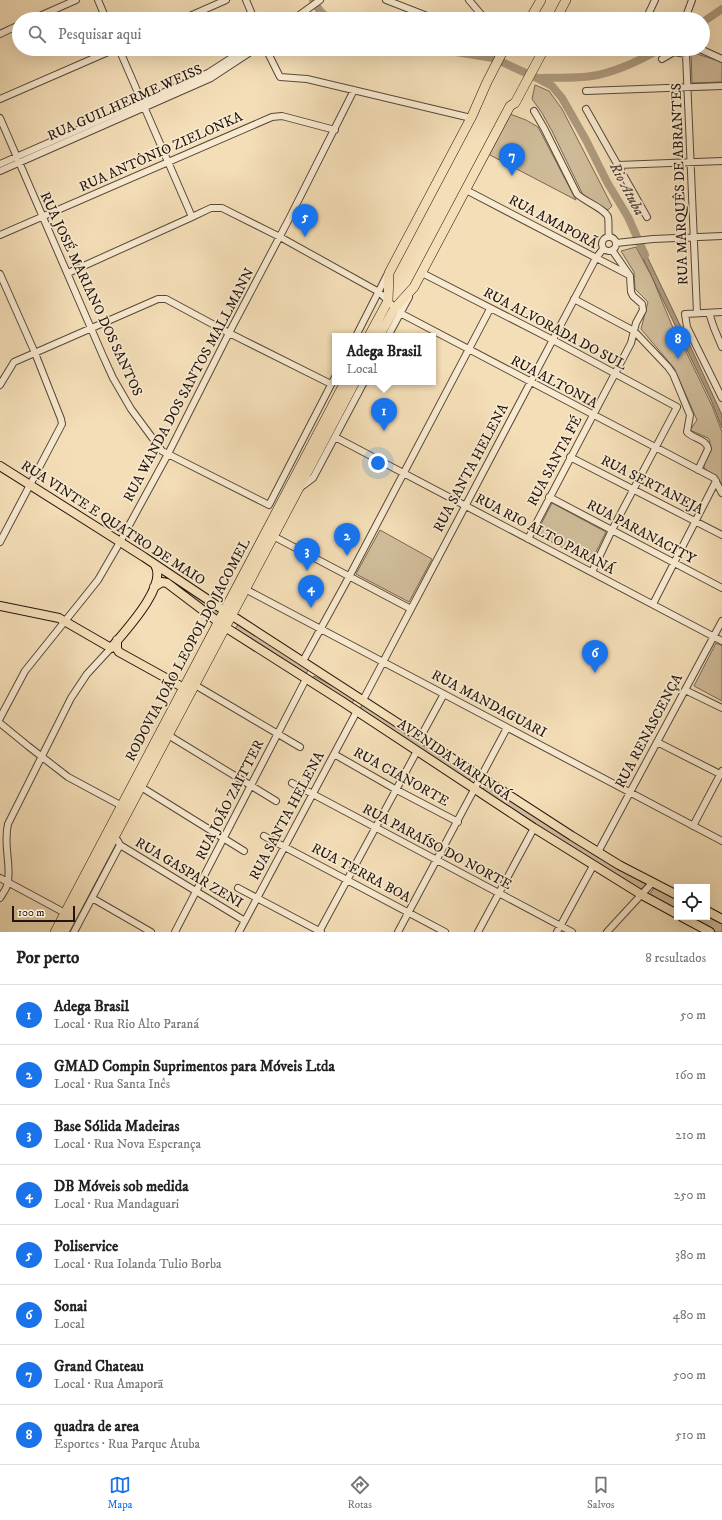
<!DOCTYPE html>
<html lang="pt">
<head>
<meta charset="utf-8">
<style>
  body { margin:0; font-family:"IM FELL DW Pica",serif; background:#f2f2f2; color:#222 }
  .controls { position:absolute; right:12px; bottom:12px; display:grid; overflow:hidden; border-radius:0px; box-shadow:0 4px 16px #0002 }
  .controls button { width:36px; height:36px; display:grid; place-items:center; padding:0; border:0; border-bottom:1px solid #e0e0e0; background:#fff; color:#222; font:20px sans-serif }
  .scale { position:absolute; left:12px; bottom:10px; width:63px; box-sizing:border-box; padding-left:4px; border:2px solid #22150f; border-top:0; font-size:11px; line-height:14px; white-space:nowrap; color:#22150f; -webkit-text-stroke:3px #f8ead0; paint-order:stroke }
  .you { position:absolute; left:378px; top:463px; width:14px; height:14px; margin:-10px; border:3px solid #fff; border-radius:50%; background:#1a73e8; box-shadow:0 0 0 6px #1a73e833 }
  .badge { display:grid; place-items:center; width:26px; height:26px; border-radius:50%; background:#1a73e8; color:#fff; font-size:13px; font-weight:700 }
  .pin { position:absolute; translate:-50% -33px; filter:drop-shadow(0 1px 2px #0008) }
  .pin::after { content:''; position:absolute; top:21px; width:14px; height:12px; background:inherit; clip-path:polygon(0 0,100% 0,50% 100%) }
  .popup { position:absolute; left:332px; top:333px; width:104px; height:52px; box-sizing:border-box; display:grid; place-content:center; border-radius:0px; background:#fff; filter:drop-shadow(0 1px 3px #0005); font-size:13px; white-space:nowrap; color:#767676 }
  .popup b { font-size:15px; color:#222 }
  .popup::after { content:''; position:absolute; left:50%; top:100%; margin-left:-8px; border:8px solid transparent; border-top-color:#fff }
  .list { margin:0; padding:0; list-style:none }
  h2 { display:flex; justify-content:space-between; align-items:center; height:52px; margin:0; padding:0 16px; font-size:17px }
  h2 small { font-size:13px; font-weight:400; color:#767676 }
  .list li { display:grid; grid-template-columns:26px 1fr auto; gap:12px; align-items:center; box-sizing:border-box; height:60px; padding:0 16px; border-top:1px solid #e0e0e0 }
  .list b { display:block; font-size:15px; white-space:nowrap }
  .list p { margin:0; font-size:13px; white-space:nowrap; color:#767676 }
  .list em { font-size:13px; font-style:normal; color:#767676 }
  .icon { flex:none; width:22px; height:22px; fill:none; stroke:currentColor; stroke-width:2; stroke-linecap:round; stroke-linejoin:round }
  .map { position:relative; flex:none; width:722px; height:932px; overflow:hidden }
  .search { position:absolute; background:#fff; box-shadow:0 4px 16px #0002; left:12px; right:12px; top:12px; height:44px; display:flex; align-items:center; gap:10px; box-sizing:border-box; padding:0 14px; border-radius:22px; color:#767676; font-size:15px }
  .sheet { height:532px; background:#fff }
  nav { display:flex; justify-content:space-around; align-items:center; box-sizing:border-box; height:56px; border-top:1px solid #e0e0e0; background:#fff; font-size:11px; color:#767676 }
  nav a { display:grid; justify-items:center; gap:2px }
  nav .on { color:#1a73e8 }
  .map>svg:first-child { display:block }
</style>
</head>
<body>
<div class="map">
<svg width="722" height="932" viewBox="0 0 722 932">
  <rect width="100%" height="100%" fill="#f4deb7"/>
  <filter id="stains"><feTurbulence type="fractalNoise" baseFrequency=".005" numOctaves="4"/><feColorMatrix values="0 0 0 0 .2 0 0 0 0 .09 0 0 0 0 .02 0 0 0 .5 -.17"/></filter>
  <radialGradient id="worn" r=".72"><stop offset=".6" stop-color="#630" stop-opacity="0"/><stop offset="1" stop-color="#630" stop-opacity=".3"/></radialGradient>
  <path fill="#d0bc9a" stroke="#796854" d="M691,52L722,62V82L692,83Z
    M535,85L549,91L562,109L612,206L608,210L583,195L552,131L542,113L532,99Z
    M510,114L526,120L538,127L576,200L488,154Z
    M636,247L652,277L673,328L680,339L712,406L722,432V485L719,480L704,468V463L710,441L708,438L690,430L697,420L674,368L641,329L648,302L635,289L634,272L621,251Z
    M552,503L606,532L591,562L536,534Z
    M380,530L432,559L409,602L356,574Z
    M165,576L221,611L217,618L174,587Z
    M239,623L309,669L305,675L235,629Z
    M716,643L722,646V701L694,686Z
    M314,676C328,684 341,690 355,698L352,703L312,680Z
    M363,703L472,775L468,783L360,709Z
    M486,784L596,856L646,884L640,890L482,791Z
    M655,887L677,899V911L648,896Z
    M707,915L722,923V932H716L688,917H707Z"/>
  <path fill="#ad9a7e" stroke="#756552" d="M637,246H642L693,352L722,415V428L711,400Z"/>
  <g fill="none" stroke-linecap="round" stroke-linejoin="round">
    <path stroke="#ad9a7e" stroke-width="8" d="M313,0L320,11L329,19
      M703,22L722,9
      M437,49L493,58L537,78L552,86L562,98L586,140L607,182L628,217L645,255
      M537,78C555,77 574,79 592,76C617,72 639,61 660,49"/>
    <g stroke="#564739" stroke-width="8">
      <path id="minor" d="M98,0L106,19
        M246,0L254,19
        M386,0L435,19
        M469,0L485,19
        M33,19L76,0
        M183,19L226,0
        M294,19L320,0
        M646,19L655,0
        M685,19L692,0
        M0,34L19,25
        M119,49L192,217
        M266,49L280,77L307,79L471,118
        M700,49L722,59
        M662,59L674,52L686,54L697,313
        M586,91L722,86
        M0,99L115,49
        M586,109L647,217
        M534,111L544,128L577,194C584,201 605,209 608,217C609,223 608,231 609,237
        M0,118L103,356L113,378L131,409L162,451L269,505
        M0,164L208,73L245,49
        M618,165L722,161
        M0,171L211,78L255,49
        M466,190L629,275
        M0,235L272,117L282,116L335,130
        M602 244a7 7 0 1 1 14 0a7 7 0 1 1-14 0Z
        M616,243L653,239L722,236
        M68,273L192,217L211,208H222L280,237L379,292L400,313L714,478L722,493
        M422,273L553,340L677,407
        M0,274L35,353L61,419L62,424L0,542
        M574,299L634,331L668,367L673,374L690,415L687,432C693,439 707,439 708,449L698,470
        M722,312L685,314L687,327L722,398
        M709,313L714,328L722,347
        M356,336L387,275
        M388,336L409,297
        M0,385L14,362L158,299H166L229,333L331,384
        M335,437L722,641
        M570,457L722,535
        M301,487L313,478L364,382
        M549,497L722,588
        M269,505L335,377
        M273,536L411,609
        M528,539L631,343L636,323L643,310L642,304L633,296L631,292L630,276L612,250
        M592,572L612,530L677,407
        M245,589L722,841
        M653,604L716,481
        M303,661L349,577L490,309
        M195,685L300,747
        M685,690L722,708
        M363,700L596,258L603,249
        M0,718L25,671L98,580L120,542L168,454L229,333L289,219L354,90
        M0,723L28,746L68,777L122,806
        M168,735L276,801
        M420,738L444,694
        M657,742L722,775
        M334,754L395,789L458,822
        M292,783L572,932
        M141,787L244,851
        M693,826L722,771
        M264,836L445,932
        M120,845L245,921
        M598,852L722,621
        M0,878L65,913
        M238,888L321,932
        M0,898C3,893 8,887 8,881C11,862 3,845 8,824L71,698L87,674L111,648
        M92,898L151,932
        M74,932L120,845L118,841
        M175,932L306,679
        M239,932L357,711
        M319,932L417,751
        M398,932L507,728
        M478,932L534,828
        M557,932L593,866
        M607,932L653,882"/>
    </g>
    <g stroke="#22150f" stroke-width="10">
      <path id="major" d="M0,466L144,557L231,615L572,836L619,865L677,895
        M154,587L162,582L167,583L225,627L343,702L534,828L642,895L677,914
        M0,606L59,618L111,648C124,632 168,586 155,565
        M117,640V649L119,652L184,688
        M707,911L722,919
        M682,917L710,932"/>
    </g>
    <g stroke="#22150f" stroke-width="10">
      <path id="highway" d="M530,19L541,0
        M556,19L566,0
        M369,336L388,301L389,273L472,116L487,82L504,49
        M379,336L395,308L414,287L510,106L515,103L544,49
        M55,932L345,382
        M64,932L355,382"/>
    </g>
    <use href="#minor" stroke="#f8ead0" stroke-width="6"/>
    <use href="#major" stroke="#f4deb7" stroke-width="8"/>
    <use href="#highway" stroke="#f4deb7" stroke-width="9"/>
  </g>
  <g text-anchor="middle" dominant-baseline="central" stroke-width="3.5" stroke-linejoin="round" paint-order="stroke">
    <g font-size="14" fill="#22150f" stroke="#f8ead0">
      <text transform="translate(125 103) rotate(-24)">RUA GUILHERME WEISS</text>
      <text transform="translate(161 152) rotate(-24)">RUA ANTÔNIO ZIELONKA</text>
      <text transform="translate(680 184) rotate(-92)">RUA MARQUÊS DE ABRANTES</text>
      <text transform="translate(553 222) rotate(28)">RUA AMAPORÃ</text>
      <text transform="translate(91 294) rotate(65)">RUA JOSÉ MARIANO DOS SANTOS</text>
      <text transform="translate(555 329) rotate(28)">RUA ALVORADA DO SUL</text>
      <text transform="translate(554 382) rotate(28)">RUA ALTONIA</text>
      <text transform="translate(189 385) rotate(-62)">RUA WANDA DOS SANTOS MALLMANN</text>
      <text transform="translate(555 461) rotate(-62)">RUA SANTA FÉ</text>
      <text transform="translate(471 468) rotate(-62)">RUA SANTA HELENA</text>
      <text transform="translate(652 485) rotate(27)">RUA SERTANEJA</text>
      <text transform="translate(113 523) rotate(33)">RUA VINTE E QUATRO DE MAIO</text>
      <text transform="translate(641 532) rotate(28)">RUA PARANACITY</text>
      <text transform="translate(545 534) rotate(28)">RUA RIO ALTO PARANÁ</text>
      <text transform="translate(188 650) rotate(-62)">RODOVIA JOÃO LEOPOLDO JACOMEL</text>
      <text transform="translate(489 704) rotate(28)">RUA MANDAGUARI</text>
      <text transform="translate(649 731) rotate(-62)">RUA RENASCENÇA</text>
      <text transform="translate(454 760) rotate(34)">AVENIDA MARINGÁ</text>
      <text transform="translate(401 777) rotate(29)">RUA CIANORTE</text>
      <text transform="translate(230 800) rotate(-63)">RUA JOÃO ZAITTER</text>
      <text transform="translate(287 816) rotate(-62)">RUA SANTA HELENA</text>
      <text transform="translate(437 847) rotate(28)">RUA PARAÍSO DO NORTE</text>
      <text transform="translate(189 873) rotate(31)">RUA GASPAR ZENI</text>
      <text transform="translate(361 873) rotate(28)">RUA TERRA BOA</text>
    </g>
    <g font-size="15" font-style="italic" fill="#5a4a3b" stroke="#f8ead0">
      <text transform="translate(627 189) rotate(62)">Rio Atuba</text>
    </g>
  </g>
  <rect width="100%" height="100%" filter="url(#stains)"/>
  <rect width="100%" height="100%" fill="url(#worn)"/>
</svg>
<div class="controls">
<button><svg class="icon" aria-label="locate" viewBox="0 0 24 24"><circle cx="12" cy="12" r="6"/><path d="M12 2v4M12 18v4M2 12h4M18 12h4"/></svg></button>
</div>
<div class="scale">100 m</div>
<div class="you"></div>
<div class="pin badge" style="left:384px;top:431px">1</div>
<div class="popup"><b>Adega Brasil</b>Local</div>
<div class="pin badge" style="left:347px;top:556px">2</div>
<div class="pin badge" style="left:307px;top:571px">3</div>
<div class="pin badge" style="left:311px;top:608px">4</div>
<div class="pin badge" style="left:305px;top:237px">5</div>
<div class="pin badge" style="left:595px;top:673px">6</div>
<div class="pin badge" style="left:512px;top:176px">7</div>
<div class="pin badge" style="left:678px;top:359px">8</div>
<div class="search"><svg class="icon" aria-label="search" viewBox="0 0 24 24"><circle cx="10" cy="10" r="6"/><path d="M15 15l6 6"/></svg>Pesquisar aqui</div>
</div>
<section class="sheet">
<h2>Por perto<small>8 resultados</small></h2>
<ul class="list">
<li><span class="badge">1</span><div><b>Adega Brasil</b><p>Local · Rua Rio Alto Paraná</p></div><em>50 m</em></li>
<li><span class="badge">2</span><div><b>GMAD Compin Suprimentos para Móveis Ltda</b><p>Local · Rua Santa Inês</p></div><em>160 m</em></li>
<li><span class="badge">3</span><div><b>Base Sólida Madeiras</b><p>Local · Rua Nova Esperança</p></div><em>210 m</em></li>
<li><span class="badge">4</span><div><b>DB Móveis sob medida</b><p>Local · Rua Mandaguari</p></div><em>250 m</em></li>
<li><span class="badge">5</span><div><b>Poliservice</b><p>Local · Rua Iolanda Tulio Borba</p></div><em>380 m</em></li>
<li><span class="badge">6</span><div><b>Sonai</b><p>Local</p></div><em>480 m</em></li>
<li><span class="badge">7</span><div><b>Grand Chateau</b><p>Local · Rua Amaporã</p></div><em>500 m</em></li>
<li><span class="badge">8</span><div><b>quadra de area</b><p>Esportes · Rua Parque Atuba</p></div><em>510 m</em></li>
</ul>
</section>
<nav>
<a class="on"><svg class="icon" aria-label="map" viewBox="0 0 24 24"><path d="M3 6l6-2 6 2 6-2v14l-6 2-6-2-6 2zM9 4v14M15 6v14"/></svg>Mapa</a>
<a><svg class="icon" aria-label="directions" viewBox="0 0 24 24"><path d="M12 3l9 9-9 9-9-9zM9 14v-3h6M13 9l2 2-2 2"/></svg>Rotas</a>
<a><svg class="icon" aria-label="saved" viewBox="0 0 24 24"><path d="M7 4h10v16l-5-4-5 4z"/></svg>Salvos</a>
</nav>
</body>
</html>
